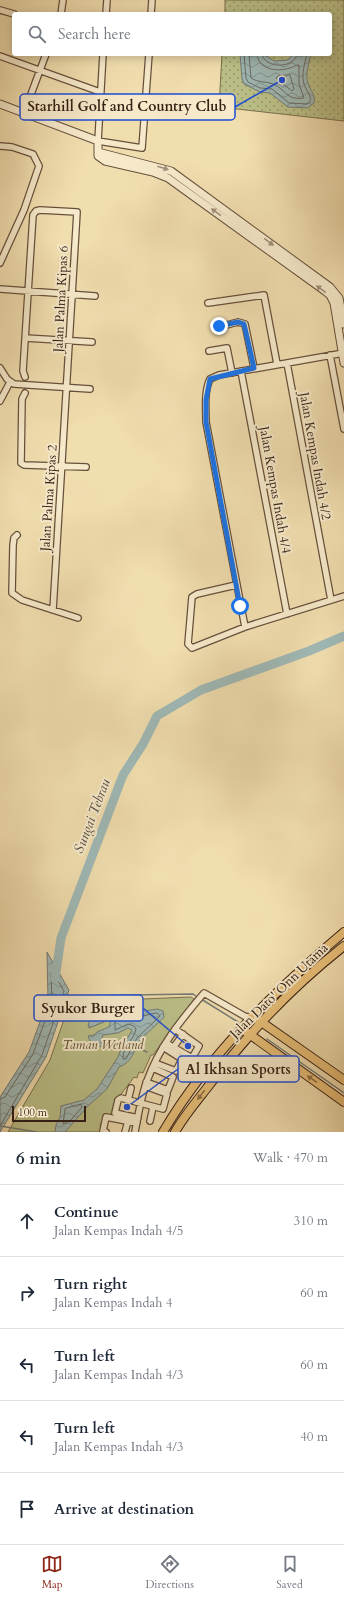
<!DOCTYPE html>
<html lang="en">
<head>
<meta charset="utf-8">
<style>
  body { margin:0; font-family:Cardo,serif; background:#f2f2f3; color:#1f2937 }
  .scale { position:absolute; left:12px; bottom:10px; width:74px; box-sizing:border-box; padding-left:4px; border:2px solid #372015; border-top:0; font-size:11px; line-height:14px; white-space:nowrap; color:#372015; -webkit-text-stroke:3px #f6eacb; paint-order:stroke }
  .stop { position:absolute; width:12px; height:12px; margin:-9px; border:3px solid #1a73e8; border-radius:50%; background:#fff }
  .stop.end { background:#1a73e8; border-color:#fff; box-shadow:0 1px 4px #0008 }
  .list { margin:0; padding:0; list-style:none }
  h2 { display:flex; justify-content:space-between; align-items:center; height:52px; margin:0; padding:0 16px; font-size:17px }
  h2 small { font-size:13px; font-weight:400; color:#747a83 }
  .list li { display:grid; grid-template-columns:26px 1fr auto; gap:12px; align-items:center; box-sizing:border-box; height:72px; padding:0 16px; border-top:1px solid #e0e1e3 }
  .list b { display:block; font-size:15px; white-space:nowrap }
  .list p { margin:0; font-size:13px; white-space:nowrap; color:#747a83 }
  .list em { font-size:13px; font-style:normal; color:#747a83 }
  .icon { flex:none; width:22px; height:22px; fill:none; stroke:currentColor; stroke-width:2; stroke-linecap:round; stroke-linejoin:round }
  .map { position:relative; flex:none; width:344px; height:1132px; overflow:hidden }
  .search { position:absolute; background:#fff; box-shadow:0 2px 10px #0003; left:12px; right:12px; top:12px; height:44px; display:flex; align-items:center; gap:10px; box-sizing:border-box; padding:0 14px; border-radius:4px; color:#747a83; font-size:15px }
  .sheet { height:412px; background:#fff }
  nav { display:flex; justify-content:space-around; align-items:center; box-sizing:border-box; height:56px; border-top:1px solid #e0e1e3; background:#fff; font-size:11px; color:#747a83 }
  nav a { display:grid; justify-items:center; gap:2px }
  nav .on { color:#8f2418 }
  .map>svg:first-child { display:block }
</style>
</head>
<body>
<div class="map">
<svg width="344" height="1132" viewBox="0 0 344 1132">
  <defs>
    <pattern id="grass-dots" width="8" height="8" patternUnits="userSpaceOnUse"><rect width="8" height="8" fill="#bcc189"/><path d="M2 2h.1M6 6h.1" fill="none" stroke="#9a9c6f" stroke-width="1.8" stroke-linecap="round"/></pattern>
    <pattern id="water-waves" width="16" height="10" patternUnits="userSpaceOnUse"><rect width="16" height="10" fill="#9fb9b6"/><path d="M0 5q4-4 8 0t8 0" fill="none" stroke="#829693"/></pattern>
  </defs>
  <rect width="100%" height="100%" fill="#f1deaf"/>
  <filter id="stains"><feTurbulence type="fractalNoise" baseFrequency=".005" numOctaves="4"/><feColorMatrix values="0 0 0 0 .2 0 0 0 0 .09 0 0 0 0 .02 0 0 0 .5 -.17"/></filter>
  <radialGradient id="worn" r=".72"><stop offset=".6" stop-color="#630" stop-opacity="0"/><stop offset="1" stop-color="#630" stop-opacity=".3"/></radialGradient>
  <path fill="url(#grass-dots)" stroke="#7a704f" d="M225,0H344V121L219,107L222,54H330V14H225Z"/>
  <path fill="#bcc189" stroke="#7a704f" d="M191,997L194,999L153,1055H151L143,1073L139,1072L137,1078L134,1077C125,1090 114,1100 111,1115H105L100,1125L102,1132H8L50,1060L70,1002Z"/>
  <path fill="url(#water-waves)" stroke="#757c76" d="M240,54H264L274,61L288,60L293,54H311C309,63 305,74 308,83C310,91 316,94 314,103L308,108L288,107L270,93L260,92L244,84L242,79Z
    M47,952L69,990L46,1057L0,1132V1097L29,1052L48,1000Z
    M157,1009L163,1011L164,1017C158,1024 144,1035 140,1041C133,1051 133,1062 119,1067L107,1089L88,1106L65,1132H55L56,1125L60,1117L61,1106L84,1100L97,1089L118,1057L125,1039H127L132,1030L128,1028L118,1033L103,1035L101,1041L102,1046L100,1047L90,1041L88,1036L94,1035L97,1032L109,1027L111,1019L115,1016Z
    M94,1014L104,1018V1022L89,1028L88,1026L91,1016Z"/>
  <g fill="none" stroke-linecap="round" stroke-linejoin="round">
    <path stroke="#6b6c66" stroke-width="1" d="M244,54L246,78L248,82L260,88L272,89L289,103L307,104L310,102C312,95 306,91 304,84C301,74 305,63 307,54
      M249,54L251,78C259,83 265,81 273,84C286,89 286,101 304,98L299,84V65C295,65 294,67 290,68C278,72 258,70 257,54
      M262,54C264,69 295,69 297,54
      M290,75L294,89L292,91L276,78L278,76Z
      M157,1013L160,1016L137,1038L126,1059H123C122,1047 134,1040 136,1029L134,1026L128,1024L115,1030V1021L122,1018H135Z
      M0,1099L5,1097L33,1054L52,1001L51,975L54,974L64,991L42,1055L0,1126
      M77,1105L81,1104L82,1107L71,1120L63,1124L65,1109Z"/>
    <path stroke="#757c76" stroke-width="1.5" d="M66,996L193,994L197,997
      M201,999L238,1022
      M267,1039L344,1093
      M138,1048L147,1052
      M0,1126L37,1132"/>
    <path stroke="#9fb9b6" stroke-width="9" d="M55,979L61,938L123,775L143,744L157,716L201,690L309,651L344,636"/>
    <g stroke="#66503c" stroke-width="8">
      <path id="minor" d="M0,10L14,14
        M61,14L63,0
        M106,14L107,0
        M151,14L152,0
        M103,54L98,141L142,148L149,54
        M0,56L100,92
        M24,113L46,54
        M0,146L12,147L33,154L39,166L24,210L0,263
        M0,289L95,296
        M208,303L264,295L277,364
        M219,327L238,322L245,324L254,368
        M25,338L92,342
        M209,351L227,348L232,373
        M330,355L344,429
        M287,363L331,600
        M0,368L7,379L14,384L90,389
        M241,371L287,614
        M25,377L23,371L33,215L36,211L40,210L77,212L53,610
        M25,393L22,399L21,463L24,465L86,467
        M0,401L10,382
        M17,535L14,538L13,545L12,593L22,600L78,618
        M236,585L197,594L192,597L188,644L192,648L245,627L344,596
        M245,627L206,422C206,408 204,392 210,379L219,375L344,353
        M166,1043L192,1058L199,1046L175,1029
        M173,1048L183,1034
        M155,1063L176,1071L182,1059L163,1047
        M146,1082L168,1090L173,1077L153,1068
        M128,1100L131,1088
        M138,1118L115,1113L118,1100L121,1098L163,1109L167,1094L145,1086
        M150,1121L153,1107
        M106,1132L103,1131L106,1117L137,1123
        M125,1132L128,1121
        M135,1132C138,1115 141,1097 147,1081C159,1047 181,1020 204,993L246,1017L253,1016"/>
    </g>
    <g stroke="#66503c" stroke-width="9">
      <path id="tertiary" d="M0,104L98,141V156L105,161L153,172L168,178L325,291L330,295L334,303L344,363
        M98,152L171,171L330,287L339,298L344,324"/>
    </g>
    <g stroke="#372015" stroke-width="10">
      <path id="primary" d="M257,1019L344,1080
        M245,1031L344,1102
        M163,1132C209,1054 276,990 344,932
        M175,1132C184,1116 196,1102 207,1088C247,1034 292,987 344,946"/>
    </g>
    <use href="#minor" stroke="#f6eacb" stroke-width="5.5"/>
    <use href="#tertiary" stroke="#f6eacb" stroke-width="7"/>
    <use href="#primary" stroke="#e8bf78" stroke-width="8"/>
  </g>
  <defs><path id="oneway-solid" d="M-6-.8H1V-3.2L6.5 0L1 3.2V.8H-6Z"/></defs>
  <g fill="#a08f79">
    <use href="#oneway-solid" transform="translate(163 168) rotate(18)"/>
    <use href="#oneway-solid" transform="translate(216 212) rotate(-144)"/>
    <use href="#oneway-solid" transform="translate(269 242) rotate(37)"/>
    <use href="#oneway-solid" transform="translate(321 289) rotate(-144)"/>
  </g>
  <g fill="#907046">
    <use href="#oneway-solid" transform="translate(312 1079) rotate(-145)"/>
    <use href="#oneway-solid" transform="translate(201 1095) rotate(127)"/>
  </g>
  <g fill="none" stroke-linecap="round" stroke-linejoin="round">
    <path stroke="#1a73e8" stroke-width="5" d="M219,326L238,322L244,324L254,368L210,379L206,400V422L240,606"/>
  </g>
  <g text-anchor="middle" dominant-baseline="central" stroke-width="4" stroke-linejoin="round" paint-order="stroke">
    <g font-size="13" fill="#372015" stroke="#f6eacb">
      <text transform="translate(61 299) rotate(-87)">Jalan Palma Kipas 6</text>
      <text transform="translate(315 456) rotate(80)">Jalan Kempas Indah 4/2</text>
      <text transform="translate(275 490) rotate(80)">Jalan Kempas Indah 4/4</text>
      <text transform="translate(49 498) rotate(-86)">Jalan Palma Kipas 2</text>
      <text transform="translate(279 991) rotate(-44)">Jalan Dato' Onn Utama</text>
    </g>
    <g font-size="13" font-style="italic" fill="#5f5038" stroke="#f6eacb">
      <text x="103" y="1045">Taman Wetland</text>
    </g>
    <g font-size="14" font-style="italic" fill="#564e45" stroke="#f6eacb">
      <text transform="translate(92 816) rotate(-69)">Sungai Tebrau</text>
    </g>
  </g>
  <path fill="none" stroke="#1d4ed8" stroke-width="1.5" d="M282 80L235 107M188 1046L143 1008M127 1107L178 1069"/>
  <g fill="#1d4ed8" stroke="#f6eacb" stroke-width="1.5">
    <circle cx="282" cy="80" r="4"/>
    <circle cx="188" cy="1046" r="4"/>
    <circle cx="127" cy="1107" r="4"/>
  </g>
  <g fill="#f6eacb" stroke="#1d4ed8" stroke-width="1.5">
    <rect x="20" y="94" width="215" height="26" rx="4"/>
    <rect x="34" y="995" width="109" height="26" rx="4"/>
    <rect x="178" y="1056" width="121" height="26" rx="4"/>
  </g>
  <g font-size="14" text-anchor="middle" font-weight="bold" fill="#372015">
    <text x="127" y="111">Starhill Golf and Country Club</text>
    <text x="88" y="1013">Syukor Burger</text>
    <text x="238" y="1074">Al Ikhsan Sports</text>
  </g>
  <rect width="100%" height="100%" filter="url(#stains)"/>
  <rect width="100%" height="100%" fill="url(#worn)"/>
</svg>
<div class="scale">100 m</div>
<div class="stop" style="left:240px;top:606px"></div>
<div class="stop end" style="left:219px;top:326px"></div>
<div class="search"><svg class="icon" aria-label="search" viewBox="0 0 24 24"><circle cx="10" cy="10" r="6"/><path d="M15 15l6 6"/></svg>Search here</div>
</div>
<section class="sheet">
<h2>6 min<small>Walk · 470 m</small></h2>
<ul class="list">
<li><svg class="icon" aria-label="ahead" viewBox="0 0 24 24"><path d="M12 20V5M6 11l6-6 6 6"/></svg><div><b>Continue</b><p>Jalan Kempas Indah 4/5</p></div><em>310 m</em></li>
<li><svg class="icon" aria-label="right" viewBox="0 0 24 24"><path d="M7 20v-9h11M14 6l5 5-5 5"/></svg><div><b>Turn right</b><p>Jalan Kempas Indah 4</p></div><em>60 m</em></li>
<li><svg class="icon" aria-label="left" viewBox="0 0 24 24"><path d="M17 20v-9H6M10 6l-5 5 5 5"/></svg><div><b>Turn left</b><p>Jalan Kempas Indah 4/3</p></div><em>60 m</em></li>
<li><svg class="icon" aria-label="left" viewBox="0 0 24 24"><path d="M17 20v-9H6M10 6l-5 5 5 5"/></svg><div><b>Turn left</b><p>Jalan Kempas Indah 4/3</p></div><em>40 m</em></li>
<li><svg class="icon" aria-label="arrive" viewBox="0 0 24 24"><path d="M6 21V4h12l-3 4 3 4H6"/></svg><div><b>Arrive at destination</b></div></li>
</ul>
</section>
<nav>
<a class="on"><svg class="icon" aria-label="map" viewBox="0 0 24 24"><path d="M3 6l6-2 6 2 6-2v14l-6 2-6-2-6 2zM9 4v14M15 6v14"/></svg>Map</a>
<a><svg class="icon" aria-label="directions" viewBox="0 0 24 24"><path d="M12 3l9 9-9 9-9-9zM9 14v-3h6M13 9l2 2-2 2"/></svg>Directions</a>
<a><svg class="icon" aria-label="saved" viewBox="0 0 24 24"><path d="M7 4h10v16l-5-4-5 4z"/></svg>Saved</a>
</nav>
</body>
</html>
